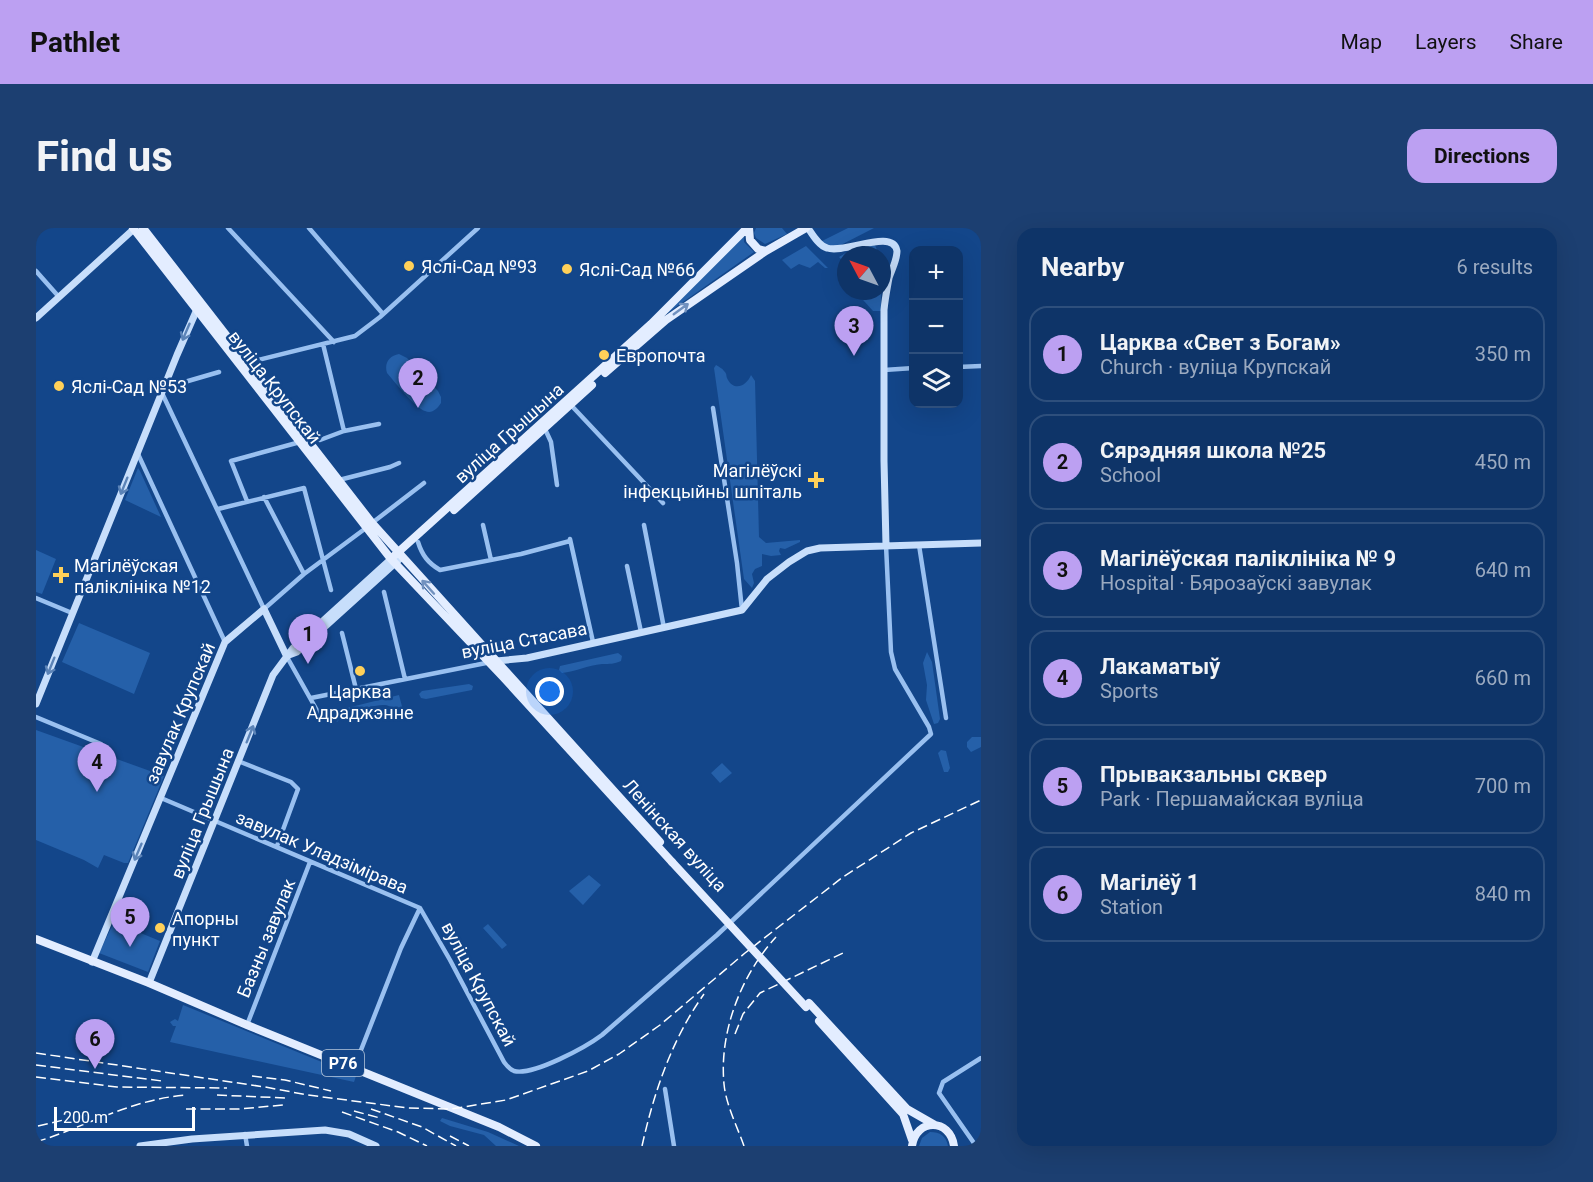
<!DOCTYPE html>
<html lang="en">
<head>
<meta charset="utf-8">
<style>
  body { margin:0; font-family:Roboto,sans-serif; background:#1c3f71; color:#f1f3f6 }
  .controls { position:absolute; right:18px; top:18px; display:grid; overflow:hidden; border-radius:12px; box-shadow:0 6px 24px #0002 }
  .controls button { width:54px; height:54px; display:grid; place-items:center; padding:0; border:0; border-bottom:2px solid #2e4f7c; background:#0e3468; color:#f1f3f6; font:30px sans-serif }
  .compass { position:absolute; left:801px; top:18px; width:54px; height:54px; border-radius:50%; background:#0e3468; box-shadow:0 6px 24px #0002; rotate:311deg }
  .scale { position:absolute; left:18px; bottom:15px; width:141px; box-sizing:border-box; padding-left:6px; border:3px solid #fff; border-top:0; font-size:16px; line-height:21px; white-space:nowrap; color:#fff; -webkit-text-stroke:4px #13468a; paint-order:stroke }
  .you { position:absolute; left:514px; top:464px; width:21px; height:21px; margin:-15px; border:4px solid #fff; border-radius:50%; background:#1a73e8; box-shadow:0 0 0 9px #1a73e833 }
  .badge { display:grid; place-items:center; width:39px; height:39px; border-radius:50%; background:#bca0f2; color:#111; font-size:20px; font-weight:700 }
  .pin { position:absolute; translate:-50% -50px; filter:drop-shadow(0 2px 3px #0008) }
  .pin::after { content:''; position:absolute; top:32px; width:21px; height:18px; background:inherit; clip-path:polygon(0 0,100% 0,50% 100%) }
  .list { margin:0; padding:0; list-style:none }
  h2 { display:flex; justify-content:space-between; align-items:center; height:78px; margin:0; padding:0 24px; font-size:26px }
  h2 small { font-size:20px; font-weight:400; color:#9baac0 }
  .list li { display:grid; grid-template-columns:39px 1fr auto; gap:18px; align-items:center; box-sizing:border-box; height:96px; margin:0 12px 12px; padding:0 12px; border:2px solid #2e4f7c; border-radius:18px }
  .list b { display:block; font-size:22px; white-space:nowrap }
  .list p { margin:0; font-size:20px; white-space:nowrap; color:#9baac0 }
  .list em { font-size:20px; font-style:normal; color:#9baac0 }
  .icon { flex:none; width:33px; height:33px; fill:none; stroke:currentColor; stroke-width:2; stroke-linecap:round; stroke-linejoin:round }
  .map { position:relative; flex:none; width:945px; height:918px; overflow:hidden; border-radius:18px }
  header { display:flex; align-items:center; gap:36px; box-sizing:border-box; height:84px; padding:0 30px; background:#bca0f2; color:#111 }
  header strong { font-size:28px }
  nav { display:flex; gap:33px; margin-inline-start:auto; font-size:21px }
  .intro { display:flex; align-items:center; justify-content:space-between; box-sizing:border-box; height:144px; padding:0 36px }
  h1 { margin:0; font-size:42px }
  .button { padding:15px 27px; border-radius:18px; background:#bca0f2; color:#111; font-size:21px; font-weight:700 }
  main { display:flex; gap:36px; padding:0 36px }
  aside { flex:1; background:#0e3468; border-radius:18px; box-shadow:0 6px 24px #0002 }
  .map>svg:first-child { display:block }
</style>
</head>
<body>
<header>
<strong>Pathlet</strong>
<nav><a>Map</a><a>Layers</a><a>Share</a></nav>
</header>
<div class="intro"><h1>Find us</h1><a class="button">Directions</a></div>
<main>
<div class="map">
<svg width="945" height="918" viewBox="0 0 945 918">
  <rect width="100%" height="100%" fill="#13468a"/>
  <path fill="#2560a9" d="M720,0H746L751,6L729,16L720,10L718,5Z
    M812,0H838L799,20H792L786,13Z
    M708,7V14L718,24L630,86Z
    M837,12L843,27H810V36L803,29L830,13Z
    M770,18L792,40H789L782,34L774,40L763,36L755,41L746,32Z
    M819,63H845V83H837Z
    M363,126L371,130L402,163L405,169V175C401,181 396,186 389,183C379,180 358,153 351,145C348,135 353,128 363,126Z
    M680,137C683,139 686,140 688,143C692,147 689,147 692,152C699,164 711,157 715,147L719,153L723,309L730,315L764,312V314L749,321L744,320L743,323L745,327L735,328L726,326V338L719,341L716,346L718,355L716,360L708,351L678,140Z
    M102,240L104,243L125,289L89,272Z
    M0,322L20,331L6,366L0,364Z
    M43,395L114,425L98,466L26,434Z
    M891,424L896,434L904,491L902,495L898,496L890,472L891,457L887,435Z
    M582,425L586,428L585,433C578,436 574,436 566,436C552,437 539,444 526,445L523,442L524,438Z
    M433,456L437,458L436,462L390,471L385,470L383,466L386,463Z
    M363,467L368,486L362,485C353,474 345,477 333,479L332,484L326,486L319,484L308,486L301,494L297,487L299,483Z
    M0,502L128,548L92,635H88L68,627L62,640L48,632L0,612Z
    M936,509H945V519L935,524L931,519V514Z
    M905,522L910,523L914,540L912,544H908L902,525Z
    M686,535L696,545L684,555L675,545Z
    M553,647L565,657L547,677L533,663Z
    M78,694L124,713L112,744L63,725Z
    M452,696L471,717L466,721L447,700Z
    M147,777L320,848L318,854L134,814L140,798H137L134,794L139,791L142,793Z
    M406,890L452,904L483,918H460L448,907L414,898L404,893Z
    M894,904C904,904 910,908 912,918H883L886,910Z"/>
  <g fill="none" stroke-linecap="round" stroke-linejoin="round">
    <path stroke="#99c0f0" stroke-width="4.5" d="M192,0L298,114
      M273,0L347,86
      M0,43L23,69
      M287,116L308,203
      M210,135L319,108L344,89L442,0
      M922,139L945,138
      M848,142L878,140
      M128,160L183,144
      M126,165L228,381L268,346L330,300
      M533,175L627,275
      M677,180L701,335L706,382
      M509,201L515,214L521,257
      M284,212L308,203L343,196
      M102,226L189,414
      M303,252L354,239L363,235
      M228,269L268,346
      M211,273L195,233L264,214
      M182,281L268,260L295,362
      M336,295L388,255
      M447,297L455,332
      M608,297L628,400
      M534,311L557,414
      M382,314C386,327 392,335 404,342L485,326L534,313
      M883,317L910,490
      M591,338L605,404
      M348,364L369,451
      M0,370L36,385
      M306,405L320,461
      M251,429L283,486
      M275,470L455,434
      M0,489L65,516
      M202,533L255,554L262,561L241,618
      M125,570L384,680
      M384,680L414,732L468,834C471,838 473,841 478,843C497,848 550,819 566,807L681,707L895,506L893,499L859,441L855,424L850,317
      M211,797L274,634
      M325,822L365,720L384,680
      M629,861L638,918
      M209,906L211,918
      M940,918L903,865L907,854L945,830"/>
    <path stroke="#c7defb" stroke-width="7" d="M772,0C776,6 783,18 791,20C809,26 857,0 861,23C861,32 856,41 853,50C851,61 849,71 848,82V233L850,317
      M0,90L99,0
      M253,427L261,424L366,329
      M460,433L491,430L706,382L731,351L753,334L771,323L784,320L945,315
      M0,476L141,127L162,79
      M56,734L189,414L228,381L251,429
      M113,755L237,447L257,420L355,331
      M104,918L156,911L289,902L313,906L340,918"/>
    <path stroke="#e3edff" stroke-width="8" d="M97,0L355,331L467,449L636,634
      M107,0L336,295L624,614
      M713,0L714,12L722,21L730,23L770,0
      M569,145L630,92L730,23
      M418,282L556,157
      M359,327L615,96L711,0
      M0,711L113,755L211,797L463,899L500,918
      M773,775L871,881L899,897
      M783,793L867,886L876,912
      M876,918C880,890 914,890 918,918"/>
    <path stroke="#fff" stroke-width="1.5" stroke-dasharray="10 4.5" stroke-linecap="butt" d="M699,806L707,786L724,765L807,725
      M0,825L229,859L272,867L372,880L415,881L470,872L552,843L583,826L624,797L709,725L807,649L875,605L945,572
      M0,837L126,853
      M216,848L249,852L295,863
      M0,849L81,859L191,860
      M181,867L250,870
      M150,881H203L247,877
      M335,881L386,899L420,918
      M318,883L344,890
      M306,884L362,904L391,918
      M2,898L53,886
      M414,908L433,918
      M0,914C52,898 95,871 151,867
      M606,918C618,864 636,811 668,766
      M708,918C701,898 690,877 688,856C683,804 705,747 740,709"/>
    <path stroke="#e3edff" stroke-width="8" d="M636,634L770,779"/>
  </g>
  <defs><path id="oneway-shaft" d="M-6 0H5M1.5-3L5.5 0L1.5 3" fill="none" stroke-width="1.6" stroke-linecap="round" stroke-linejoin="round" transform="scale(1.5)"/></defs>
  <g stroke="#7191bf">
    <use href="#oneway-shaft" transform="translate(645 81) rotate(-36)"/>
    <use href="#oneway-shaft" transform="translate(392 359) rotate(-132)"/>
  </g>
  <g stroke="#5b83b7">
    <use href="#oneway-shaft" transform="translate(150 104) rotate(113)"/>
    <use href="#oneway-shaft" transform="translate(88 258) rotate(112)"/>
    <use href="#oneway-shaft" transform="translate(15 438) rotate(112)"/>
    <use href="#oneway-shaft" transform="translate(214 506) rotate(-68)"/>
    <use href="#oneway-shaft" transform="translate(102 624) rotate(113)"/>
  </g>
  <g fill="#ffd059" stroke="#13468a" stroke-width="2">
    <circle cx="373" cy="38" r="6"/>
    <circle cx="531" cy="41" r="6"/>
    <circle cx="568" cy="127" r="6"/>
    <circle cx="23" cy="158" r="6"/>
    <path d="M777 243h6v6h6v6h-6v6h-6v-6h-6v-6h6z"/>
    <path d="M22 338h6v6h6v6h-6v6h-6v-6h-6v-6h6z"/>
    <circle cx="324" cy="443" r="6"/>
    <circle cx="124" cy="700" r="6"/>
  </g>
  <g text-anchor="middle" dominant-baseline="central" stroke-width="5" stroke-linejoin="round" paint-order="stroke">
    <rect fill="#13468a" stroke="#b8c8dc" stroke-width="1.5" x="286" y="822" width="42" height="26" rx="4.5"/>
    <g font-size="16" font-weight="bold" fill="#fff">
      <text x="307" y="835">Р76</text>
    </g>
    <g font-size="18" fill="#fff" stroke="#13468a" text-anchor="start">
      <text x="385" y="38">Яслі-Сад №93</text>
      <text x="543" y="41">Яслі-Сад №66</text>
      <text x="580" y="127">Европочта</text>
      <text x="35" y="158">Яслі-Сад №53</text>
      <text x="766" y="242" text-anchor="end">Магілёўскі<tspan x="766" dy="21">інфекцыйны шпіталь</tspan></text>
      <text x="38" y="337">Магілёўская<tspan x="38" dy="21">паліклініка №12</tspan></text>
      <text x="324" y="463" text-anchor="middle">Царква<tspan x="324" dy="21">Адраджэнне</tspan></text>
      <text x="136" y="690">Апорны<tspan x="136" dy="21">пункт</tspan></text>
    </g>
    <g font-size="18" fill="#fff" stroke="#13468a">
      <text transform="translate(239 159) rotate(52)">вуліца Крупскай</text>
      <text transform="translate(473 205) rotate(-42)">вуліца Грышына</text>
      <text transform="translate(488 412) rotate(-11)">вуліца Стасава</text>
      <text transform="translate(144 485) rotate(-67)">завулак Крупскай</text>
      <text transform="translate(166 585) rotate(-68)">вуліца Грышына</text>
      <text transform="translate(639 607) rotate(48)">Ленінская вуліца</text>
      <text transform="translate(286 624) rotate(23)">завулак Уладзімірава</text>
      <text transform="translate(230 710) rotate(-68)">Базны завулак</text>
      <text transform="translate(443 756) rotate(62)">вуліца Крупскай</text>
    </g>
  </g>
</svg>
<div class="controls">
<button>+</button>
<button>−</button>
<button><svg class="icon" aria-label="layers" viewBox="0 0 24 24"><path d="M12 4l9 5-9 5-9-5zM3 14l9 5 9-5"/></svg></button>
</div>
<svg class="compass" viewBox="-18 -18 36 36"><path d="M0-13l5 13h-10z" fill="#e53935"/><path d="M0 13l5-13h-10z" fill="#9baac0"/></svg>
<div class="scale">200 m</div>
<div class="you"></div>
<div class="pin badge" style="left:272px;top:436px">1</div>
<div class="pin badge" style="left:382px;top:180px">2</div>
<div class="pin badge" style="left:818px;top:128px">3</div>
<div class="pin badge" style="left:61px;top:564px">4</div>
<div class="pin badge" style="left:94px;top:719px">5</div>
<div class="pin badge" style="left:59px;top:841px">6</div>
</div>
<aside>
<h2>Nearby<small>6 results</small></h2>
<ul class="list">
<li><span class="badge">1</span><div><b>Царква «Свет з Богам»</b><p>Church · вуліца Крупскай</p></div><em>350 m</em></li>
<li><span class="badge">2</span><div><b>Сярэдняя школа №25</b><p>School</p></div><em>450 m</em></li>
<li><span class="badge">3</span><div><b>Магілёўская паліклініка № 9</b><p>Hospital · Бярозаўскі завулак</p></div><em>640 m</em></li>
<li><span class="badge">4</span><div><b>Лакаматыў</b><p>Sports</p></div><em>660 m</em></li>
<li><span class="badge">5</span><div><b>Прывакзальны сквер</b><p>Park · Першамайская вуліца</p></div><em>700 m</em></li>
<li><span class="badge">6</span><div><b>Магілёў 1</b><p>Station</p></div><em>840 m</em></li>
</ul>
</aside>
</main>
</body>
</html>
